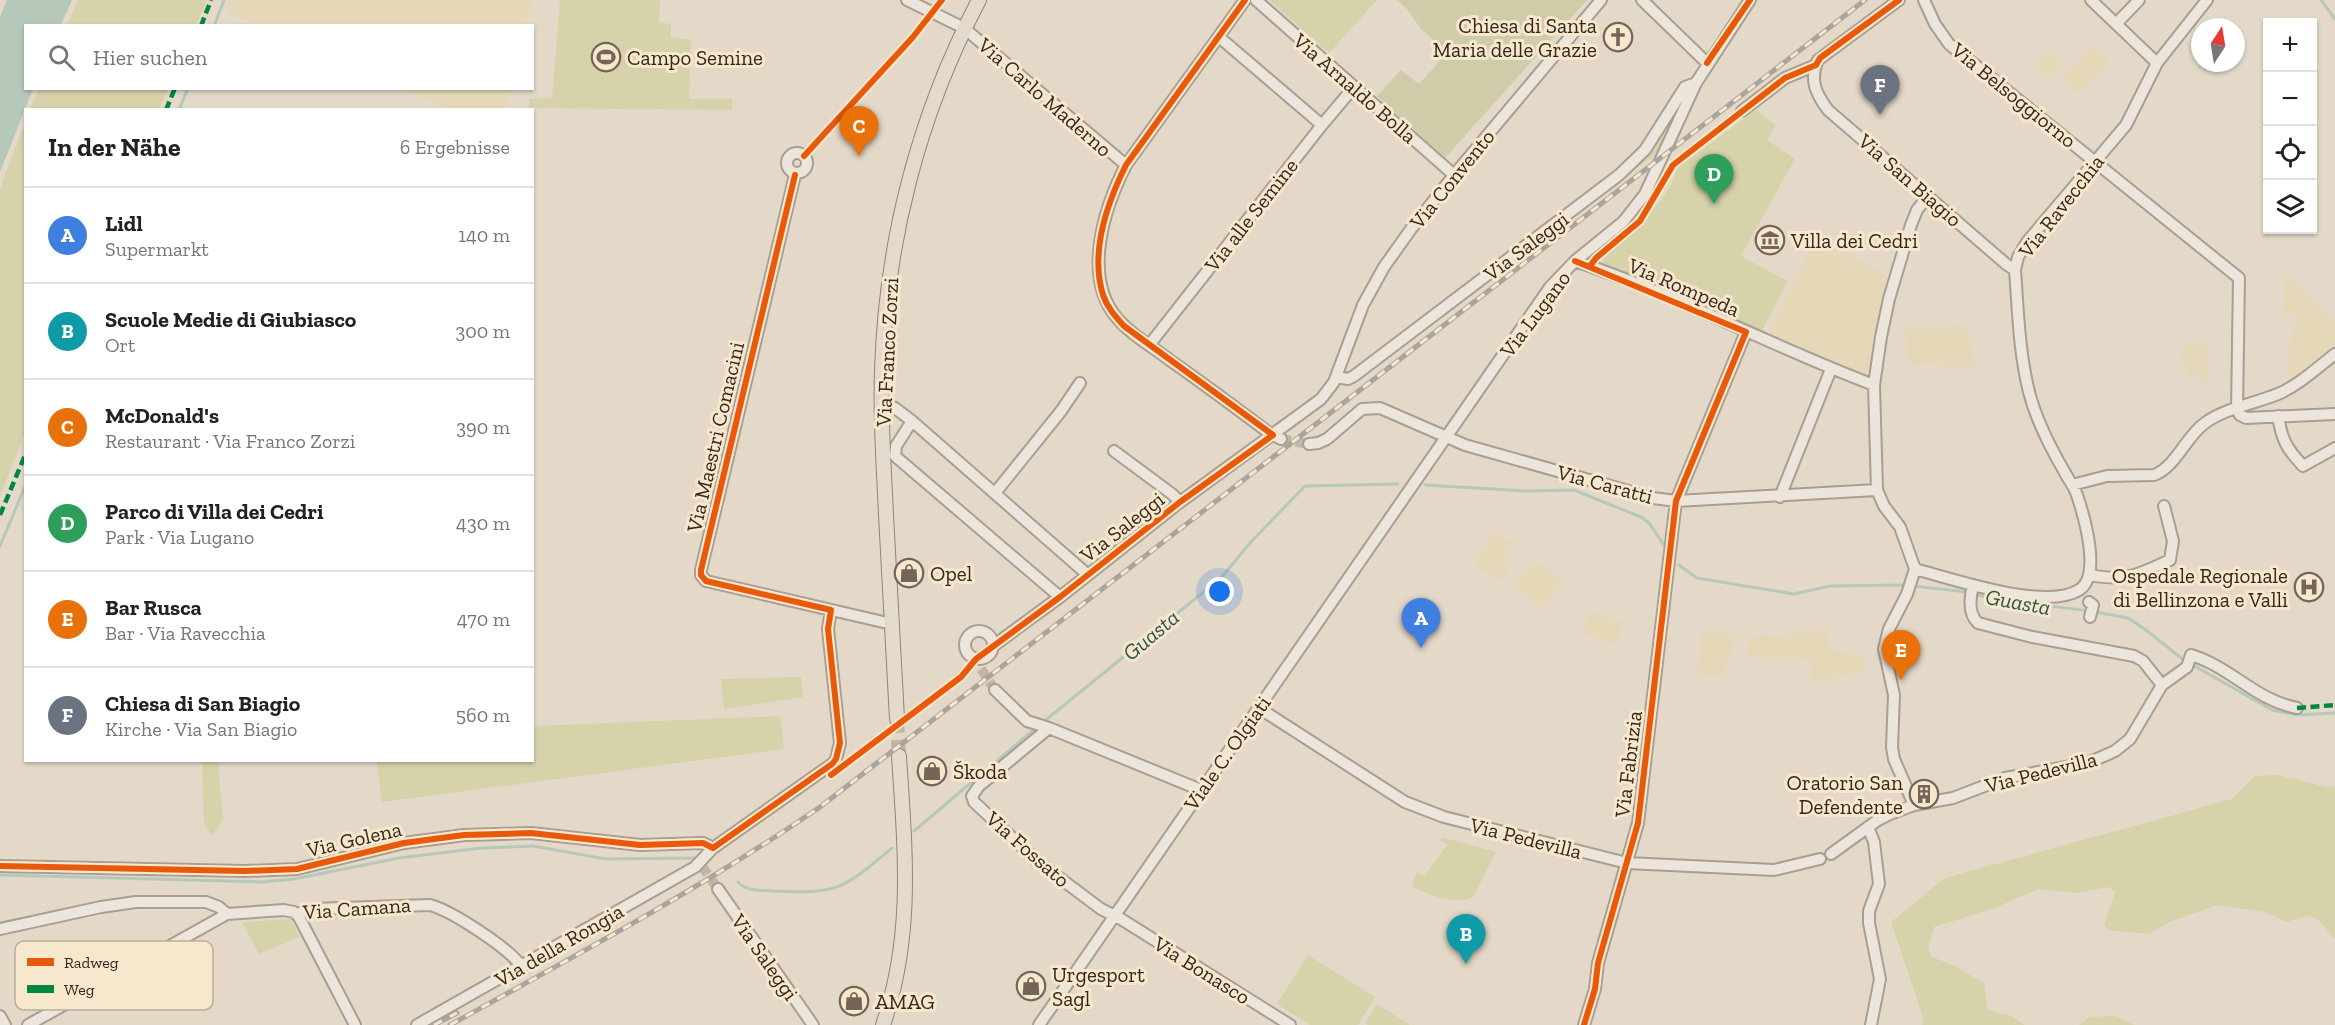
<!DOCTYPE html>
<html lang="de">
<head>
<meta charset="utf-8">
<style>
  body { margin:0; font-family:"Zilla Slab",serif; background:#f6f6f6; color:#222 }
  .controls { position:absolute; right:18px; top:18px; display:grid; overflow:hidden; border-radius:0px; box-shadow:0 2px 4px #0004 }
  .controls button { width:54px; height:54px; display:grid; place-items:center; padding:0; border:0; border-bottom:2px solid #e0e0e0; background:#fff; color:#222; font:30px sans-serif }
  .compass { position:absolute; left:2191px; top:18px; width:54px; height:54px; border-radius:50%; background:#fff; box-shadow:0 2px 4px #0004; rotate:12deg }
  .you { position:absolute; left:1220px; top:592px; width:21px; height:21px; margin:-15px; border:4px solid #fff; border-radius:50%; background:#1a73e8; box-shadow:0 0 0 9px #1a73e833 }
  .badge { display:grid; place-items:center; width:39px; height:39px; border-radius:50%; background:#d93025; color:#fff; font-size:20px; font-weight:700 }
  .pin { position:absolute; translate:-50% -50px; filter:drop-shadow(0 2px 3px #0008) }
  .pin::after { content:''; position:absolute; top:32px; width:21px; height:18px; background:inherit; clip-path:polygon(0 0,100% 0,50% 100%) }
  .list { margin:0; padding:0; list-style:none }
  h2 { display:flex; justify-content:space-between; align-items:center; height:78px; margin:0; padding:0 24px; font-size:26px }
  h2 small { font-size:20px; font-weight:400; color:#767676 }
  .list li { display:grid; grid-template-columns:39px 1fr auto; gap:18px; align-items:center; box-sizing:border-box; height:96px; padding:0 24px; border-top:2px solid #e0e0e0 }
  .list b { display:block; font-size:22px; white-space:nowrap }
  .list p { margin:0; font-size:20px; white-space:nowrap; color:#767676 }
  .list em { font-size:20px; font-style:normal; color:#767676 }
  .icon { flex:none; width:33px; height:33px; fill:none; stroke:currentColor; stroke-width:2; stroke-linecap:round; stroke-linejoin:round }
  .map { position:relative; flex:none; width:2335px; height:1025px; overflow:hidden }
  .search { position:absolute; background:#fff; box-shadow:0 2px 4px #0004; left:24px; top:24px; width:510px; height:66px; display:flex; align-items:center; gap:15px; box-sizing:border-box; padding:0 21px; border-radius:0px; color:#767676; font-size:22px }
  .panel { position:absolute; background:#fff; box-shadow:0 2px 4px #0004; left:24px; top:108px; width:510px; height:654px; border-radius:0px }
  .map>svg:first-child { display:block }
</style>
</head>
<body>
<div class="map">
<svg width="2335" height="1025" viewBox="0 0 2335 1025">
  <rect width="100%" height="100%" fill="#e4d9c8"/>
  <path fill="#e4d8b8" d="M231,0H532L526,25L258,26L226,12Z
    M2094,45L2110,61L2076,94L2061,78Z
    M2048,50L2064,62L2047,78L2034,65Z
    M404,89L511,88V89L506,109L453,110Z
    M1816,237L1890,276L1870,369L1856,373L1768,332Z
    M2285,273L2335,322V344L2290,380L2288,373L2290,336L2294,335L2296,318L2289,313L2284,316Z
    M1965,325L1976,369L1907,363L1905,328Z
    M2207,344L2208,385L2203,383L2199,376H2186V363L2181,362L2184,345Z
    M1492,533L1512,541L1502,561L1509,567L1501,581L1472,567Z
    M1532,560L1563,578L1544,607L1539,606L1513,587Z
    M1589,611L1624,622L1617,645L1583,633Z
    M1827,630L1830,651L1864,656L1865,671L1811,683V659L1748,657V646L1753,637Z
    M1703,631L1736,635L1723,677H1699L1697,671Z"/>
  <path fill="#d6d2aa" d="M78,0H207L196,25H67Z
    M560,0H660L659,22L671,24V37L691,40L689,99H732V110L529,108V99L552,98Z
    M1269,0H1377L1329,53Z
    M1689,88L1656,154L1620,180Z
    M39,89L40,88L168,89L159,109H30Z
    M1756,110L1776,125L1767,140L1795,159L1741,256L1788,281L1762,330L1749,329L1607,271L1602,264L1605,255L1646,220L1670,187L1678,167Z
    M25,122V433L0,496V189Z
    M801,677L803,697L724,709L721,679Z
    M780,716L784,749L382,802L377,761L532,760L533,726Z
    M202,761H218L223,820L211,836L204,823Z
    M2276,775L2327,787L2335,786V939C2315,916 2317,911 2287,922L2265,912L2217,905L2167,923L2149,934L2108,930L2104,925L2115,892L2109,887L2075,893L2038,889L1995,908L1934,927L1928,948L1932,957L1955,966L1984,983L1987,1008L1993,1012L2012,1016L2025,1025H1922L1924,1020L1891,922L1945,878L2232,799L2255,776Z
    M1444,838L1496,852L1474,896C1459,906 1427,895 1412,886L1417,872L1424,876L1447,845L1440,840Z
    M292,919L299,937L259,954L242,922Z
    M1308,955L1375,997L1358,1025H1310L1277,1004Z
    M1377,1004L1410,1025H1368L1365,1023Z
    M2116,1016L2134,1025H2079L2090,1017Z"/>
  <path fill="#cfccaa" d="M1397,0H1587L1445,158L1377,96L1401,70L1419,84L1447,53L1421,29L1407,9Z"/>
  <path fill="#b5c8ba" d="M7,0H72L61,25L26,26V88L33,89L0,172V17Z"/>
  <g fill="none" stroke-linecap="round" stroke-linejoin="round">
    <path stroke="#b5c8ba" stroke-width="3" d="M2321,0L2335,19
      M214,26L224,0
      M179,110L188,88
      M1425,485L1528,491L1574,490L1641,517L1649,523L1664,545
      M0,546L26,484
      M1679,565L1697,578L1794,594L1830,586L1903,585L1968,592
      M1974,594C2011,605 2051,605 2089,611
      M2095,612L2128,618L2146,630L2185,661
      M2191,664L2272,710L2297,715L2335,713
      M1042,723L1222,577L1249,544L1305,486L1398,484
      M914,831L1037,727
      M0,875L262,882L294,879L399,858L482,848L533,846L606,859L695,858
      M738,882C746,891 759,890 772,891C838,894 842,890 892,848"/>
    <path stroke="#c1b5a5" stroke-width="10" stroke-dasharray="10 5" stroke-linecap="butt" d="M1281,439L1309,444
      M981,669L995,690
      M702,866L718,889"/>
    <path stroke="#c1b5a5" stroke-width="14" stroke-dasharray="14 7" stroke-linecap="butt" d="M897,719L899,756"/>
    <g stroke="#a89e92" stroke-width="14">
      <path id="minor" d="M907,0L964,28L1126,165
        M1245,0L1126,165C1104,208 1082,277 1117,318C1131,335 1153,347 1171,361C1204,384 1236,408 1268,432L1281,439
        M1256,0L1454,175
        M1642,0L1707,63
        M1899,0L1818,60C1809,80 1816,94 1828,110L2006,264L2015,270
        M1924,0L1935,24L1949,44L2239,278L2237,409
        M2091,0L2157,63
        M2116,24L2139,0
        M1219,37L1322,125
        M1742,111L1785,78L1816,65
        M787 163a10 10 0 1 1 20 0a10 10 0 1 1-20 0Z
        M795,175L701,570V575L706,581L892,624
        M1575,261C1677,295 1773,347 1874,385
        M1150,344L1322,125L1354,87
        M1336,377L1348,379L1354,376L1619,175L1645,150L1685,87L1696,83
        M881,402L895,408L912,421L1088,575
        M2237,409L2240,415L2246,418L2335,414
        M2278,416C2282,440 2286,448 2303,466L2335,448
        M912,421L896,446L895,456L1060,597
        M1309,444L1318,443L1327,439L1362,409L1380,408L1465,445L1653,498L1676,501L1877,490
        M1114,451L1172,494L1180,502
        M2072,485L2107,476L2154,475C2176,467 2186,436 2205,423C2223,409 2256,403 2278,394C2299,385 2317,368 2335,354
        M995,493L1061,411L1080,383
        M1780,497L1831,369
        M1915,569C1953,579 2045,611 2079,590C2102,576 2084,516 2077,495C2074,486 2068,479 2064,471C2050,447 2036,419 2029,392C2019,352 2018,310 2015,270L2018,257L2027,242L2126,125L2157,63L2207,0
        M1915,569L1900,527L1884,506L1877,490L1874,385L1881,337L1889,299L1911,225L1917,210L1928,196
        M2090,575C2126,582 2138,575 2170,560L2173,541L2164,506
        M1973,585C1970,597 1968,614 1978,623L2032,637L2134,656L2143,661L2162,685
        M2089,602L2093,605L2090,617
        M965 645a14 14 0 1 1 28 0a14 14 0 1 1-28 0Z
        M993,646L1060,597L1180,502L1321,399L1334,382L1363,305L1384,267L1411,229L1454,175L1601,0
        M995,690L1027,721L1049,728L1201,790
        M1259,708L1405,802L1444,817L1627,863L1774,870L1820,859
        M1049,728L979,786L972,796L974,802L1037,861L1101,909L1121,919L1290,1025
        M1914,805L1894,759L1892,747L1894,695L1884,649L1889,629L1907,594L1915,569
        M1868,827L1874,842L1879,884L1869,911V923L1880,979L1871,1025
        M1831,854L1878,820L1890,814L1914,805L1953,798L2005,778L2088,763L2115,751L2130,739L2162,685L2187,667L2191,655C2231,667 2255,700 2297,708
        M0,866L245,871L297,869L404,843L464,835L531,833L640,845L703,843L713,848
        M718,889L813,1025
        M297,914L312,909L430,905C452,911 509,948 522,967
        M0,929L101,907L136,902H206L219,907L227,914
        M0,1016L5,1025
        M28,1025L227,914L284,910L294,912L299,917L355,1025
        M417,1025L695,867L713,848L832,764L836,759L840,743L828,629L831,610
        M1039,1025L1550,287L1575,261L1623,222L1645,194L1696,83L1750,0
        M1584,1025L1595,989L1598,963L1638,823L1676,501L1746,332"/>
    </g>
    <g stroke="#8e8479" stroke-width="16">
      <path id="major" d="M897,719C893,651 890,583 886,515C884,467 880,418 882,370C886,241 919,114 979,0
        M883,1025C914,934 905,850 899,756"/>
    </g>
    <use href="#minor" stroke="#ebe5db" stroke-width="10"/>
    <use href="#major" stroke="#e3dacc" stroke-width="14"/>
    <g stroke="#aaa49c" stroke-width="5">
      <path id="rail" d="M434,1025L457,1013
        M450,1025C575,956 702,888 820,807L1865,0"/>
    </g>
    <use href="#rail" stroke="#f6e7cd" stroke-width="3" stroke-dasharray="9" stroke-linecap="butt"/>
    <path stroke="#00873e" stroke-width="4.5" stroke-dasharray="9 4.5" stroke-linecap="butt" d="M201,26L211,0
      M166,110L175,88
      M0,515L26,453
      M2297,708L2335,705"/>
    <g stroke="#f6e7cd" stroke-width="10">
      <path id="cycleway" d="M1707,63L1750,0
        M804,156L913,37L942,0
        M1575,261L1746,332L1676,501L1638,823L1598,963L1595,989L1584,1025
        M1590,266L1596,258L1640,221L1673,165L1785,78L1816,65L1820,58L1899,0
        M831,775L961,677L976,659L1060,597L1180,502L1273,435L1124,326C1115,316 1107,307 1103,295C1090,253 1107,203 1126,165L1245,0
        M0,866L245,871L297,869L404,843L464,835L531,833L640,845L703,843L713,848L832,764L836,759L840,743L828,629L831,610L706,581L701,575V570L795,175"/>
    </g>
    <use href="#cycleway" stroke="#e8590c" stroke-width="6"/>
  </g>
  <defs>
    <g id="church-ring" transform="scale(1.5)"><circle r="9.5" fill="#f6e7cd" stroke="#736558" stroke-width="1.5"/><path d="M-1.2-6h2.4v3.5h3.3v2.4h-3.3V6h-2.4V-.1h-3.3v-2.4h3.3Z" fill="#736558"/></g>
    <g id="stadium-ring" transform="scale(1.5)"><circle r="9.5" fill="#f6e7cd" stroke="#736558" stroke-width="1.5"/><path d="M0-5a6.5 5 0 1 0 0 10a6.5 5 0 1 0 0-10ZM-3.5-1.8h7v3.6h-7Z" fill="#736558"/></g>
    <g id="museum-ring" transform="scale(1.5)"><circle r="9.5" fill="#f6e7cd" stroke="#736558" stroke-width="1.5"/><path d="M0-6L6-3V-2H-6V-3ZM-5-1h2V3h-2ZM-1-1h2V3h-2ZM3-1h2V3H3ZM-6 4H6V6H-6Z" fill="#736558"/></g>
    <g id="shop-ring" transform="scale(1.5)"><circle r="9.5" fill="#f6e7cd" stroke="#736558" stroke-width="1.5"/><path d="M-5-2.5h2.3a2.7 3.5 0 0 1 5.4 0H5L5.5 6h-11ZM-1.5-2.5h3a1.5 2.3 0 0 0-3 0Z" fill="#736558"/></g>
    <g id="hospital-ring" transform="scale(1.5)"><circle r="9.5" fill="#f6e7cd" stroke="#736558" stroke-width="1.5"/><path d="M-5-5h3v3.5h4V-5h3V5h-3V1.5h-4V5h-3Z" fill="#736558"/></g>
    <g id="building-ring" transform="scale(1.5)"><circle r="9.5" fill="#f6e7cd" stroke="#736558" stroke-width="1.5"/><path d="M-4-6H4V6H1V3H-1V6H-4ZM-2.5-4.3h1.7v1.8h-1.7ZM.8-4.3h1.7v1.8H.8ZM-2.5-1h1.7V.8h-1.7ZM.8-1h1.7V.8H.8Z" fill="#736558"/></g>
  </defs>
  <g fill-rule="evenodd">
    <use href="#church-ring" x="1618" y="37"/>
    <use href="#stadium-ring" x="606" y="57"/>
    <use href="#museum-ring" x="1770" y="240"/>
    <use href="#shop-ring" x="909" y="573"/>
    <use href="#hospital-ring" x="2309" y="587"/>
    <use href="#shop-ring" x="932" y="771"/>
    <use href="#building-ring" x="1924" y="794"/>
    <use href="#shop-ring" x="1031" y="986"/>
    <use href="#shop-ring" x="854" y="1001"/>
  </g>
  <g text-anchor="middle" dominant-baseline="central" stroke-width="6" stroke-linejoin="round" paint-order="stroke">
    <g font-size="21" fill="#36261b" stroke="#f6e7cd" text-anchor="start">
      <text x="1597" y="25" text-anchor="end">Chiesa di Santa<tspan x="1597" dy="24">Maria delle Grazie</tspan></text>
      <text x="627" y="57">Campo Semine</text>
      <text x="1791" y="240">Villa dei Cedri</text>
      <text x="930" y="573">Opel</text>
      <text x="2288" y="575" text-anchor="end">Ospedale Regionale<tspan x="2288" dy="24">di Bellinzona e Valli</tspan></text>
      <text x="953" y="771">Škoda</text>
      <text x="1903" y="782" text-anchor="end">Oratorio San<tspan x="1903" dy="24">Defendente</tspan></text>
      <text x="1052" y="974">Urgesport<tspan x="1052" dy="24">Sagl</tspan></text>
      <text x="875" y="1001">AMAG</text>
    </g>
    <g font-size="21" fill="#36261b" stroke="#f6e7cd">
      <text transform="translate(1355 88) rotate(41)">Via Arnaldo Bolla</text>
      <text transform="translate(2014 95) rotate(39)">Via Belsoggiorno</text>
      <text transform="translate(1045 97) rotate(41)">Via Carlo Maderno</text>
      <text transform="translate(1452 179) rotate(-51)">Via Convento</text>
      <text transform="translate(1910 180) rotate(41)">Via San Biagio</text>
      <text transform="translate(2061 206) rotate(-52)">Via Ravecchia</text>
      <text transform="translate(1251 215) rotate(-52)">Via alle Semine</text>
      <text transform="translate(1526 246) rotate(-37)">Via Saleggi</text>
      <text transform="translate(1684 287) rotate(23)">Via Rompeda</text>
      <text transform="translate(1535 314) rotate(-53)">Via Lugano</text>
      <text transform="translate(887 352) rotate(-87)">Via Franco Zorzi</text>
      <text transform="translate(715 437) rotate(-77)">Via Maestri Comacini</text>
      <text transform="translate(1605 484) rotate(15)">Via Caratti</text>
      <text transform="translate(1122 527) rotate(-38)">Via Saleggi</text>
      <text transform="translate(1227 753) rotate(-55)">Viale C. Olgiati</text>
      <text transform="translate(1628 764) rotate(-83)">Via Fabrizia</text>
      <text transform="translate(2041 772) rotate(-14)">Via Pedevilla</text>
      <text transform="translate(1526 838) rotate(14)">Via Pedevilla</text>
      <text transform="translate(354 839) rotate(-13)">Via Golena</text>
      <text transform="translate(1028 849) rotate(41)">Via Fossato</text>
      <text transform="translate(357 908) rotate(-4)">Via Camana</text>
      <text transform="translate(559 945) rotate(-30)">Via della Rongia</text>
      <text transform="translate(765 957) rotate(55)">Via Saleggi</text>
      <text transform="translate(1202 970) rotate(32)">Via Bonasco</text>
    </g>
    <g font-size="22" font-style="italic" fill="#2a5650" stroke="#f6e7cd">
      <text transform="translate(2018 602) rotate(10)">Guasta</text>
      <text transform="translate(1151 635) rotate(-40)">Guasta</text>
    </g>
  </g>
  <rect x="15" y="941" width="198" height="69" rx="9" fill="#f6e7cd" stroke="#bcad98" stroke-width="1.5"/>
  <rect x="27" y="958" width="27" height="8" fill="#e8590c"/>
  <rect x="27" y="985" width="27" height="8" fill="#00873e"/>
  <g font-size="16" fill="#36261b">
    <text x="64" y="968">Radweg</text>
    <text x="64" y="995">Weg</text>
  </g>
</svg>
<div class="controls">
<button>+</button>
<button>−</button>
<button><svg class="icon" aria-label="locate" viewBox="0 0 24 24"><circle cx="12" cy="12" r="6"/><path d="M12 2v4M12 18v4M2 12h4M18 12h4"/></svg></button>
<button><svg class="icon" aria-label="layers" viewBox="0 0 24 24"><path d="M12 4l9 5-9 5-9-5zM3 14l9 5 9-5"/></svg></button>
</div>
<svg class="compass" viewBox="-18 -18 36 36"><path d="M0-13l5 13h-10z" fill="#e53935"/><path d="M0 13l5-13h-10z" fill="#767676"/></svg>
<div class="you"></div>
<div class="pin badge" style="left:1421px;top:648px;background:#3f7fe0">A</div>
<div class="pin badge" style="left:1466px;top:964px;background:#0f9aa8">B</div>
<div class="pin badge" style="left:859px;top:156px;background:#e8710a">C</div>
<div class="pin badge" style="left:1714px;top:204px;background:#2e9e5b">D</div>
<div class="pin badge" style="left:1901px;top:680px;background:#e8710a">E</div>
<div class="pin badge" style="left:1880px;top:115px;background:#6b7280">F</div>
<div class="search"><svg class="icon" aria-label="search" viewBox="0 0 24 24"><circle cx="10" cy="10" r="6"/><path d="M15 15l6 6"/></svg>Hier suchen</div>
<section class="panel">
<h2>In der Nähe<small>6 Ergebnisse</small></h2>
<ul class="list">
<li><span class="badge" style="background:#3f7fe0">A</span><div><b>Lidl</b><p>Supermarkt</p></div><em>140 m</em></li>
<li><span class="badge" style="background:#0f9aa8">B</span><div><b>Scuole Medie di Giubiasco</b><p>Ort</p></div><em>300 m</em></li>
<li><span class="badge" style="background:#e8710a">C</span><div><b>McDonald's</b><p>Restaurant · Via Franco Zorzi</p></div><em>390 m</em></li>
<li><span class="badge" style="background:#2e9e5b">D</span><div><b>Parco di Villa dei Cedri</b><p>Park · Via Lugano</p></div><em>430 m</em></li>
<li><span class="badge" style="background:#e8710a">E</span><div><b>Bar Rusca</b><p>Bar · Via Ravecchia</p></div><em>470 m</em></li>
<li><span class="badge" style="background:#6b7280">F</span><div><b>Chiesa di San Biagio</b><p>Kirche · Via San Biagio</p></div><em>560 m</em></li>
</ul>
</section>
</div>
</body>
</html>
